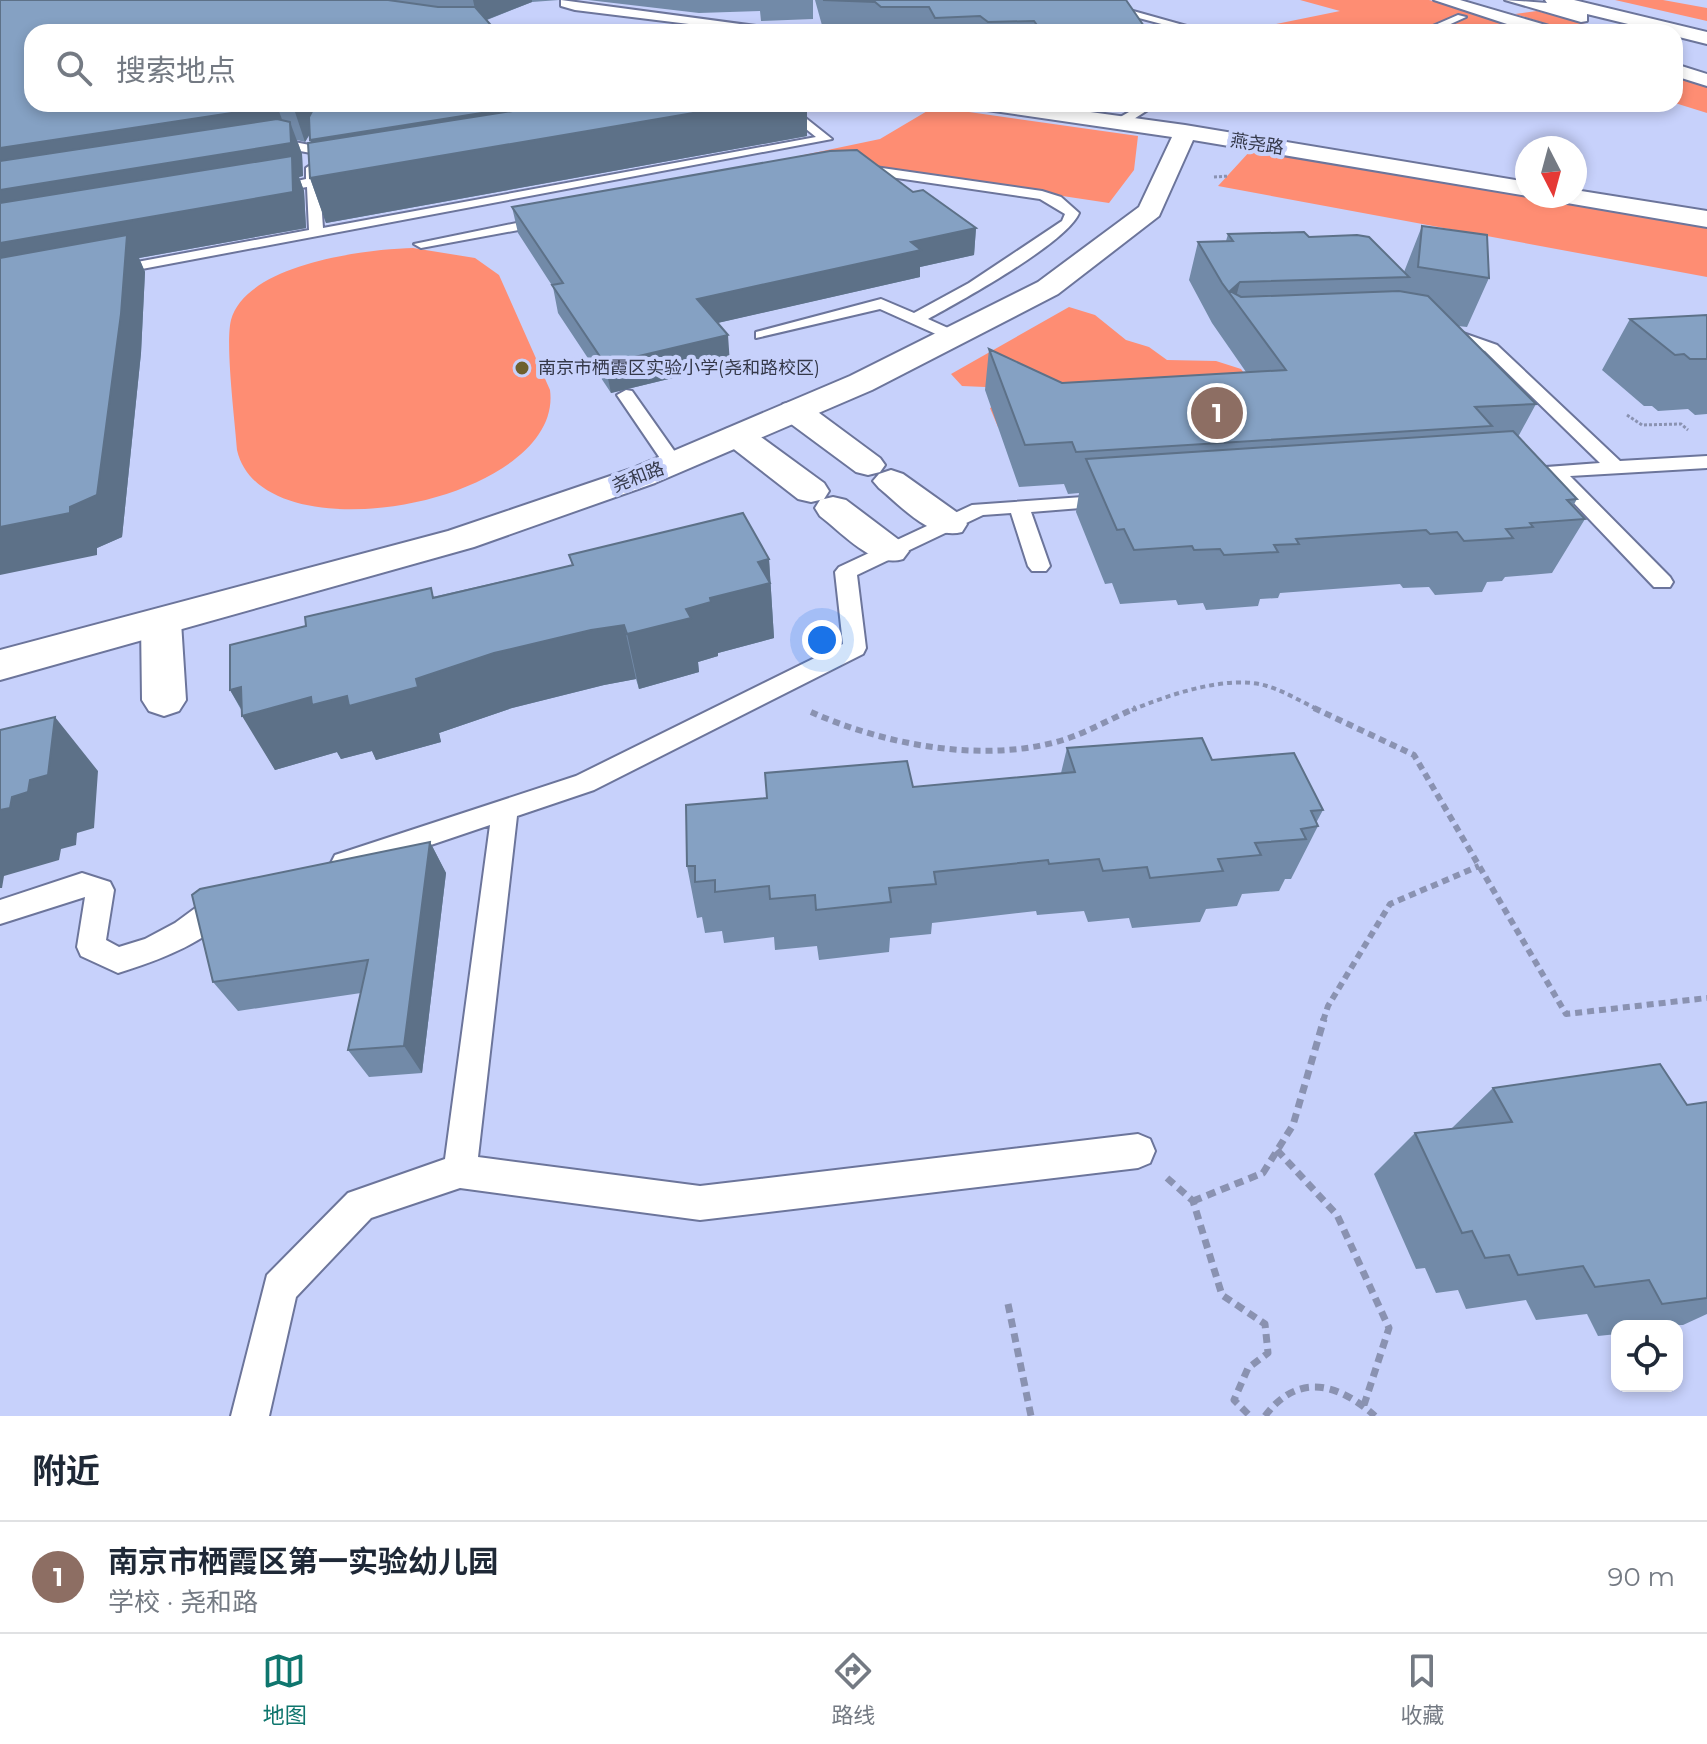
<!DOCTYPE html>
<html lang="zh">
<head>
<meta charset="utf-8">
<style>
  body { margin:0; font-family:Montserrat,"Noto Sans SC",sans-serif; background:#f2f2f3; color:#1f2937 }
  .controls { position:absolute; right:24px; bottom:24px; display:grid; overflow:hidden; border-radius:16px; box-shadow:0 4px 12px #0003 }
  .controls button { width:72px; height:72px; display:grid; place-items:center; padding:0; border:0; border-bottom:2px solid #e0e1e3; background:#fff; color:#1f2937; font:40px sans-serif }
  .compass { position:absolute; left:1515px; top:136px; width:72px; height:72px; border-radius:50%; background:#fff; box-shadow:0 4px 12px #0003; rotate:174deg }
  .you { position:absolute; left:822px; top:640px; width:28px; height:28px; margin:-20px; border:6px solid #fff; border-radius:50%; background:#1a73e8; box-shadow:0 0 0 12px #1a73e833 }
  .badge { display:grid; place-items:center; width:52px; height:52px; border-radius:50%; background:#0f766e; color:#fff; font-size:26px; font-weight:700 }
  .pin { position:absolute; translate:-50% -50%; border:4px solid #fff; box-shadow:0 2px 8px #0006 }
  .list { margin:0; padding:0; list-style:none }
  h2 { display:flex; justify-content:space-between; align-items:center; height:104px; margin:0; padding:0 32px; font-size:34px }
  h2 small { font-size:26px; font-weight:400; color:#747a83 }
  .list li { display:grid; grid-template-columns:52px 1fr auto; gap:24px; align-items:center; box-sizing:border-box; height:112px; padding:0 32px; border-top:2px solid #e0e1e3 }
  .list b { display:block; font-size:30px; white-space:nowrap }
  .list p { margin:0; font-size:26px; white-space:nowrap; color:#747a83 }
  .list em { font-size:26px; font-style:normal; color:#747a83 }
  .icon { flex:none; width:44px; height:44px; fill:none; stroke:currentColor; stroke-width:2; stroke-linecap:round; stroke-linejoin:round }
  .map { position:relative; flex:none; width:1707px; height:1416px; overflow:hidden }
  .search { position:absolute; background:#fff; box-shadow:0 4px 12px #0003; left:24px; right:24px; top:24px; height:88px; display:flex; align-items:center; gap:20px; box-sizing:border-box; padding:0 28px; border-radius:24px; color:#747a83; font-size:30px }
  .sheet { height:216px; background:#fff }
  nav { display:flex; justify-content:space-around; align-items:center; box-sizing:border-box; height:112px; border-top:2px solid #e0e1e3; background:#fff; font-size:22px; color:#747a83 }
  nav a { display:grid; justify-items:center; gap:4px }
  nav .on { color:#0f766e }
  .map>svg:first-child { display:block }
</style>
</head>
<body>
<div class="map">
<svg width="1707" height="1416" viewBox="0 0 1707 1416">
  <rect width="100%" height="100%" fill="#c7d1fb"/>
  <path fill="#fe8d73" d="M1300,0H1429L1534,32L1241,31L1340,11Z
    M1615,0H1663L1707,8V21Z
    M1537,11L1615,32H1574L1515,14Z
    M1675,75L1707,85V113L1675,103Z
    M934,107L1138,136L1134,170L1109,203L799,156L880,139Z
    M1251,150L1707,226V277L1218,186Z
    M413,248L475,258L499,275L550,390C565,502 262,561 237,450C235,421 225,344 231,320C246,264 366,249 413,248Z
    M1069,307L1095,315L1126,340L1149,347L1167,360L1216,361L1241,369L1272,411L998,427L990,408L1012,397L985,387L962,386L951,374Z"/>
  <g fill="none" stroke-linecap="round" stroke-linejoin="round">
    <g stroke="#6c759b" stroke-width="4">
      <path id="lane" d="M561,0L778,29L783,32H754L575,10L561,6Z
        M1044,0L1101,2L1208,32H1192L1101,8Z
        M1458,15L1466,17L1433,32H1419Z
        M775,104H788L832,139L110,275L103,271L110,267L309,230L307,187L269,193L262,189L306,179V168L312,164L318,168L319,177L343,173L349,177L320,185L323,228L816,137Z
        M1143,104H1157L1123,126H1115V120Z
        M289,141L315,146L317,149L311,153L289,149L267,153L261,149Z
        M854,164L1042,191L1061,197L1079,213C1067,243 959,302 928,319L959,333V339H947L880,309L756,338V332L881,299L914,313L969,283L1062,221L1065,214L1040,199L849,171L848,168Z
        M546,217L553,221L551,224L421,248L414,244Z
        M1443,326L1497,345L1620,461L1707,456V468L1570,476L1670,577L1673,582L1670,587H1654L1550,478L1512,479L1509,475L1512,471L1519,469L1600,463L1485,351L1437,334V328Z
        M626,390L632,391L680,459V467H666L617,395Z
        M1111,495L1121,501L1118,505L1031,512L1050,566L1046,571H1032L1028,566L1011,513L983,515L857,575L866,648L863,654L594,790L517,816L478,1157L700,1186L1138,1134L1150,1139L1155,1151L1150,1163L1138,1168L700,1220L460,1188L371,1218L296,1297L269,1416H231L267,1275L348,1193L445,1159L490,825L345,874L335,871L331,863L335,855L576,776L843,644L835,572L839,567L972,505Z
        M82,873L110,882L114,890L106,940L119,947L145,939L175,923L213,895L223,891L233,895L237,903C220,939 154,962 118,973L81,956L77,947L85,897L0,924V900Z"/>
    </g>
    <g stroke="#6c759b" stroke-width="4">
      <path id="street" d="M795,401L807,404L880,458L885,465L880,472L868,475L856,472L783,418L779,411L783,404Z
        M738,426L750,429L824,483L829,491L824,499L811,502L798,499L726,443L721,436L726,429Z
        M891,470L903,474L962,516L967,524L962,532C931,540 902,507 879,488L873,481L879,474Z
        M833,497L846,500L903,543L909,551L903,559C872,568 844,534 820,516L815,508L820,500Z
        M161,608L175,612L181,622L186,700L179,711L164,716L149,711L142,700L141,622L147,612Z"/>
    </g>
    <g stroke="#6c759b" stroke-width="4">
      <path id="secondary" d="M977,104H1032L1185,125L1527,182L1528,196L1193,140L1159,216L1058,294L872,390L655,483L474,547L0,680V650L448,531L631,469L850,376L1038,282L1139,207L1172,137L987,110Z
        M1575,190L1707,211V227L1567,203L1555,196H1575Z"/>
    </g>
    <g stroke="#6c759b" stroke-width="4">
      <path id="highway" d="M1434,0H1460L1549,26L1552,30L1531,32Z
        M1505,0L1547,3L1545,0H1574L1707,32V44L1675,36V32H1661L1587,14V21L1581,22Z
        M1675,64L1707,74V86L1675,76Z"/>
    </g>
    <path stroke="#8a92b1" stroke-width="3" stroke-dasharray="3 2" stroke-linecap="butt" d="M1214,177L1229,176
      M1627,415L1642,425L1681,424L1688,430"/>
    <path stroke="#8a92b1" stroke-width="4" stroke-dasharray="5 4" stroke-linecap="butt" d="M1132,710C1168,695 1228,674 1267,686C1284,691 1302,702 1319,710"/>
    <path stroke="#8a92b1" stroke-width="6" stroke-dasharray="7 5" stroke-linecap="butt" d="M1314,708L1414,755L1566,1014L1707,998
      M811,712C885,745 984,764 1063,740C1088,732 1112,718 1136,708
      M1323,1021L1328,1006L1390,904L1479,866"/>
    <path stroke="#8a92b1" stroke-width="7" stroke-dasharray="9 6" stroke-linecap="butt" d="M1277,1150L1337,1215L1389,1328L1364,1405
      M1167,1178L1193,1201L1222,1295L1265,1324L1268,1353L1248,1368L1234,1400L1250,1416
      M1193,1201L1263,1173L1293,1125L1324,1019
      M1008,1304L1031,1416
      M1265,1416C1298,1372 1338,1383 1375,1416"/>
    <use href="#lane" fill="#fff" fill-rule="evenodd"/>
    <use href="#street" fill="#fff" fill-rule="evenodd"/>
    <use href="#secondary" fill="#fff" fill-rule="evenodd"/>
    <use href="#highway" fill="#fff" fill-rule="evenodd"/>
  </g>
  <path fill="#728aa8" d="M0,0H559L532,2L487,20L32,104H807V136L326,223L310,178L311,143L310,134L305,142L297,140L302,154L303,176L299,177L304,191L306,228L139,258L145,272L141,353L122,537L97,548V555Z
    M588,0H813V19L761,21L760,11L699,13Z
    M815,0H1126L1146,29L1145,32H878L875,29H823Z
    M913,192L976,228L974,255L920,267V277L717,323L730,364L611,393L558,313L553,287L518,233L512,207Z
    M1422,226L1489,278L1467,327L1458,326L1536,404L1518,437L1577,499L1573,506L1585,519L1552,573L1505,577L1502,581L1487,582L1482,592L1435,595L1429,587L1403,588L1400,584L1280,593L1278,598L1260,599L1258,606L1206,610L1203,603L1178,605L1176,600L1120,604L1112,583L1105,584L1076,512L1079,493L1068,494L1064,484L1019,487L985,390L989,349L1062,383L1246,372L1212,323L1189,280L1198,242L1226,241L1228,234L1309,237L1404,272Z
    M1707,315V414L1695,415L1688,409L1658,411L1652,406H1644L1602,370L1630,319Z
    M569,555L769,559L774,638L718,653V656L698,662L699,672L639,689L636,679L604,685L512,708L439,733L441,742L376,760L372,751L341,759L337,752L275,770L230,690L306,626L572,565Z
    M1067,748L1212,760L1323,810L1316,823L1318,826L1291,879H1285L1279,891L1242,894L1237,906L1206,909L1200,922L1132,928L1129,918L1088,922L1084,911L1037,915L1036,911L932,923L931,934L890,938L889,952L819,960L817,946L775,950L774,937L724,943L722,931L705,933L702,917L697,918L687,866L913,787L1061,773Z
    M430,842L446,873L422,1073L369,1077L348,1050L361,993L238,1011L213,982Z
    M1493,1088L1687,1105L1707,1102V1314L1683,1325L1617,1326V1334L1598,1336L1587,1314L1536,1320L1526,1300L1466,1309L1458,1290L1436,1293L1425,1268L1416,1269L1374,1174L1415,1133L1451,1129Z"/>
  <path fill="#5d7188" d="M473,0H532V2L478,23Z
    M297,104H327L305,142L294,109Z
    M538,104H727L322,174L310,140Z
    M746,104H807V136L326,223L310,178Z
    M277,106L289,138L0,185V148Z
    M290,122L302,154L303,176L299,177L304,191L306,228L139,258L145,272L141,353L122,537L97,548V555L0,575V190Z
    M976,228L974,255L920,267V277L700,327L697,299L911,242Z
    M1240,282L1235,301L1230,291Z
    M728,335L730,364L611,393L605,364Z
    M769,559L774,638L718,653V656L698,662L699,672L639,689L627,634L710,598L758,562Z
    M624,625L636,679L604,685L512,708L439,733L441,742L376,760L372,751L341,759L337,752L275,770L242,716L245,715L230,690L241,687L311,697L416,679L494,653L591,630Z
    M55,717L98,771L94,828L77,833L76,845L61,849L59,860L4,876L2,888H0V810L30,780Z
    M430,842L446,873L422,1073L404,1046Z"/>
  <path fill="#85a1c3" stroke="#5d7188" stroke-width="2" d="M0,0H388L438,7H475L497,32H32V104H297L294,109L277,106L0,148Z
    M823,0H1126L1146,29L1094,31L1090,27L1039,28L1034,21L988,22L980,16L935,18L929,7H881L875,2Z
    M316,104H538L310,140L309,117Z
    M557,104H746L310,178L308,143Z
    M277,119L290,122L291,143L0,190V161Z
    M857,150L913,192L923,190L976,228L911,242L921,250L697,299L728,335L605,364L552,285L563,283L512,207L830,151Z
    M292,156L293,192L0,243V203Z
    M1422,226L1487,235L1489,278L1418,267Z
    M1304,232L1309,237L1357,235L1369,237L1409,277L1240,282L1230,291L1241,297L1399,291L1428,296L1536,404L1475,407L1492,426L1076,452L1072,442L1025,445L989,349L1062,383L1286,370L1222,283L1198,242L1233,241L1228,234Z
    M127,235L121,314L97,495L70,507V513L0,527V258Z
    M1707,315V359H1690L1684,354L1675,355L1630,319Z
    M1513,431L1577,499L1567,500L1585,519L1530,523L1533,527L1506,529L1513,538L1464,541L1457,532L1430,534L1426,530L1296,539L1299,544L1274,545L1278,552L1224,555L1220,549L1194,550L1192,546L1134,550L1124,529L1117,530L1086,459Z
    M743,513L769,559L758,562L770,583L710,598L711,602L686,609L691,618L627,634L624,625L591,630L494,653L416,679L418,687L349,706L347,696L312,705L311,697L242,716L241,687L230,690V645L306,626L305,617L431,588L433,598L527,576L573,565L569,555Z
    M55,717L48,775L30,780L28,792L12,797L10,808L0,810V730Z
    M1202,738L1212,760L1294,753L1323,810L1311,811L1318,826L1301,829L1306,839L1255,843L1261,855L1218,859L1223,871L1150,878L1147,867L1103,871L1099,859L1049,864L1048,860L934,872L936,884L889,888L891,902L816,910L815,895L770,899L769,886L715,892V880L695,882V866H687L686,805L767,798L765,773L907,761L913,787L1075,772L1067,748Z
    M430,842L404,1046L348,1050L368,960L213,982L192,895L200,889Z
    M1660,1064L1687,1105L1707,1102V1298L1662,1304L1649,1280L1595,1287L1583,1266L1518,1275L1509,1255L1485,1258L1472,1231L1462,1233L1415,1133L1512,1122L1493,1088Z"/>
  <circle fill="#6e602d" stroke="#c7d1fb" stroke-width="3" cx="522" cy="368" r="8"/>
  <g text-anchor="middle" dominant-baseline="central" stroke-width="8" stroke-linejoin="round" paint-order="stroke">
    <g font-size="18" fill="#343849" stroke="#c7d1fb">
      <text transform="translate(1257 144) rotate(9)">燕尧路</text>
      <text transform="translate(638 477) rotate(-21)">尧和路</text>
    </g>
    <g font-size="18" fill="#343849" stroke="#c7d1fb" text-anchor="start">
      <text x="538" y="368">南京市栖霞区实验小学(尧和路校区)</text>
    </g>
  </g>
</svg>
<div class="controls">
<button><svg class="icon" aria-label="locate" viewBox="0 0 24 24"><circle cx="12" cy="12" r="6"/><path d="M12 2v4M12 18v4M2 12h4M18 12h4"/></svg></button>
</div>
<svg class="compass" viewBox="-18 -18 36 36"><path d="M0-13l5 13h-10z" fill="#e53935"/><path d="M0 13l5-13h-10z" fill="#747a83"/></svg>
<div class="you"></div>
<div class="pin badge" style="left:1217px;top:413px;background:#8d6e63">1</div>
<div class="search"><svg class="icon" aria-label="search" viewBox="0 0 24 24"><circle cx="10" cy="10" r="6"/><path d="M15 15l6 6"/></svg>搜索地点</div>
</div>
<section class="sheet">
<h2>附近<small></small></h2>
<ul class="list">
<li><span class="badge" style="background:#8d6e63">1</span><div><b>南京市栖霞区第一实验幼儿园</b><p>学校 · 尧和路</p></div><em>90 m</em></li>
</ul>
</section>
<nav>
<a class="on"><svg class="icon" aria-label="map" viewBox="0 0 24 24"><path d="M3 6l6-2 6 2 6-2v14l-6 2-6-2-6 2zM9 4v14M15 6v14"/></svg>地图</a>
<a><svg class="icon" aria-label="directions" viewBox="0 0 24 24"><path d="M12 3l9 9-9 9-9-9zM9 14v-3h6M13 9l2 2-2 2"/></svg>路线</a>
<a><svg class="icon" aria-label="saved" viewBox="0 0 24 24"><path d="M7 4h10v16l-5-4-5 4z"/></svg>收藏</a>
</nav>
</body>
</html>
